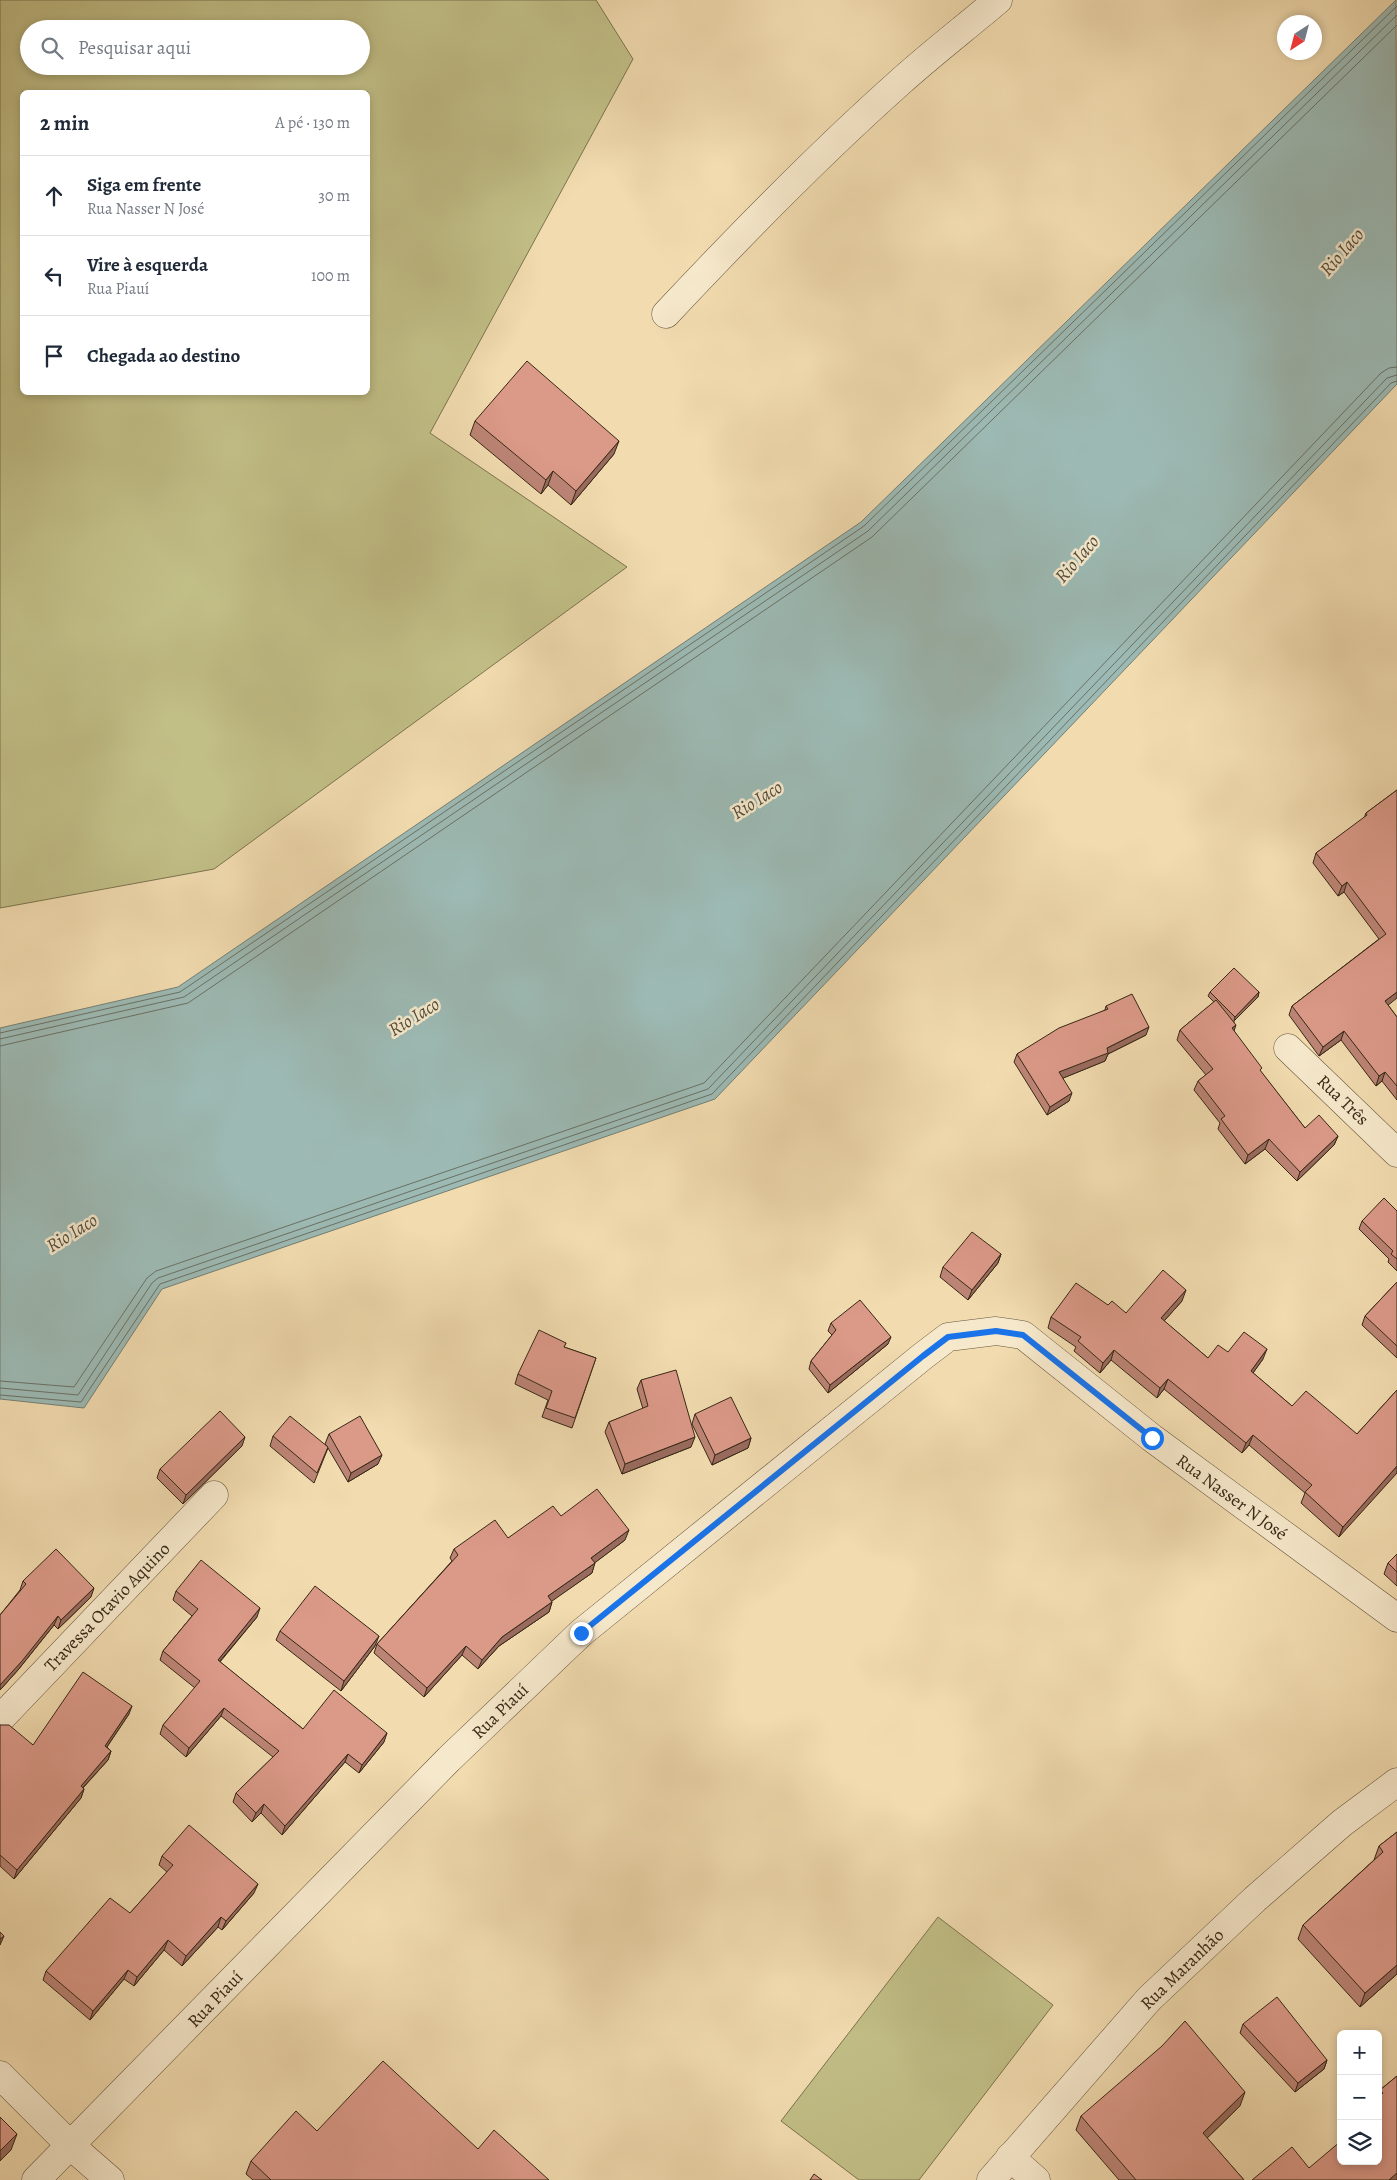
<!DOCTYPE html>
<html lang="pt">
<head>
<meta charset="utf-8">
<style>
  body { margin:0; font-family:Alegreya,serif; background:#f6f6f7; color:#1f2937 }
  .controls { position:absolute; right:15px; bottom:15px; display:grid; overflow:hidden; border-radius:8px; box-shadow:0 2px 8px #0003 }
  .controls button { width:45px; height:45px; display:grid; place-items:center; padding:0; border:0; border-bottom:1px solid #e0e1e3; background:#fff; color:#1f2937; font:25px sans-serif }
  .compass { position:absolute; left:1277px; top:15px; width:45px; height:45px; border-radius:50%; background:#fff; box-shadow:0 2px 8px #0003; rotate:216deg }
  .stop { position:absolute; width:15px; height:15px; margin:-11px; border:4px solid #1a73e8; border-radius:50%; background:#fff }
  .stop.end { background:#1a73e8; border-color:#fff; box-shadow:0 1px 5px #0008 }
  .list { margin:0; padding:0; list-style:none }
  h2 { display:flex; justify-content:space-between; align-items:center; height:65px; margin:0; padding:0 20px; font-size:21px }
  h2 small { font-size:16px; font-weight:400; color:#747a83 }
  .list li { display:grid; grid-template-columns:32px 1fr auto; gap:15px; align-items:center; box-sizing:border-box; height:80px; padding:0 20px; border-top:1px solid #e0e1e3 }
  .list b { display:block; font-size:19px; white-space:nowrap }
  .list p { margin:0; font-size:16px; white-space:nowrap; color:#747a83 }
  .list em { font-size:16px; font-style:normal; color:#747a83 }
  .icon { flex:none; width:28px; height:28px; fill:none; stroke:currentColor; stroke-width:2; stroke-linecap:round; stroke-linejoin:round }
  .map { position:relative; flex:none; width:1397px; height:2180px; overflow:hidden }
  .search { position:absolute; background:#fff; box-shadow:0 2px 8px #0003; left:20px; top:20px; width:350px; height:55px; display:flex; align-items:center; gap:12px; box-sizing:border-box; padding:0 18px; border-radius:28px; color:#747a83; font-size:19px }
  .panel { position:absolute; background:#fff; box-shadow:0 2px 8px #0003; left:20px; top:90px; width:350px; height:305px; border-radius:8px }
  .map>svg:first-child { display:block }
</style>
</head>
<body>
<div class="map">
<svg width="1397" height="2180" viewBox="0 0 1397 2180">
  <rect width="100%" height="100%" fill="#f1dbaf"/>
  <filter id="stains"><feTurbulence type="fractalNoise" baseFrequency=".004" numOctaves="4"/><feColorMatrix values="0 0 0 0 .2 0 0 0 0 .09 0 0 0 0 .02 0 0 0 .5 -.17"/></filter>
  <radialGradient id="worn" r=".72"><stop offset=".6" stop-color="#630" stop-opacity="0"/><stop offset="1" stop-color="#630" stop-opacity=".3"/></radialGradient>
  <path fill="#c1be86" stroke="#7c734e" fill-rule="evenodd" d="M0,0H596L633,59L430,433L627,567L214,869L0,908ZM29,29H361V66H29ZM22,92H368V392H22Z
    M938,1917L1053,2005L919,2180H859L781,2121Z"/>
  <path fill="#9cb9b3" stroke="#747f74" d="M1396,0L1397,384L715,1099L162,1289L84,1408L0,1399V1028L178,987L861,522Z"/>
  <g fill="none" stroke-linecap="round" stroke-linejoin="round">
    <path stroke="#6a7064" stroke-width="1" d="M0,1033L180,992L864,526L1397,6
      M0,1039L184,997L868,531L1397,15
      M0,1046L188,1003L872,537L1397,25
      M0,1381L74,1387L147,1278L156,1271L704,1083L1381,373L1389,368L1397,367
      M0,1388L78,1395L152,1283L158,1278L708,1089L1387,378L1397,375
      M0,1395L81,1402L160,1284L712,1094L1391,383L1397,381"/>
    <g stroke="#66553c" stroke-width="29">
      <path id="minor" d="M666,314C741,234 817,156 899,83C931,54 965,28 998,0
        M1288,1048L1397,1153
        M0,1719L214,1495
        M0,2075L71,2146L110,2180
        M1010,2157L1036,2180
        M36,2180L449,1759L581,1633L923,1356L948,1337L996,1331L1023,1335L1152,1438L1397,1618"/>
    </g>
    <g stroke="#66553c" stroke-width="29">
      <path id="tertiary" d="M991,2180L1149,1999L1255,1899L1342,1823L1397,1782"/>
    </g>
    <use href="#minor" stroke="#f6e8cb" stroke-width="28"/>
    <use href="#tertiary" stroke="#f6e8cb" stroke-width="28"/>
  </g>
  <path fill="#bc8475" stroke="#372815" d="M475,421L614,454L571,505L548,485L541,494L470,435Z
    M1397,790L1388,1005L1397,1017V1100L1382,1081L1376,1086L1341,1040L1319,1056L1289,1015L1292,1006L1379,939L1344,892L1338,896L1313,863L1316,853L1364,818L1366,813Z
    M1210,992H1259L1258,997L1234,1021V1031L1261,1072L1305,1128L1338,1136L1334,1145L1297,1181L1265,1149L1245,1164L1218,1129L1220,1123L1194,1090L1198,1081L1206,1075L1177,1040L1180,1030L1214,1002L1208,996Z
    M1106,1006L1146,1035L1108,1054L1105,1061L1063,1078L1069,1101L1047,1115L1014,1062L1017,1054L1105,1010Z
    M1397,1211V1271L1388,1262L1389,1259L1359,1229L1362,1221Z
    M1001,1254L998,1263L968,1300L940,1277L943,1267Z
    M1397,1282V1358L1362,1325L1365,1316Z
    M1182,1301L1164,1321L1208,1358L1228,1352L1263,1359L1253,1373L1292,1406L1357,1434L1397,1390L1339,1537L1301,1503L1305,1493L1249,1445L1242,1453L1164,1389L1157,1398L1111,1360L1100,1373L1074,1351L1076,1347L1048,1328L1051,1317L1108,1305L1126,1313Z
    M831,1323L888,1344L828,1393L809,1369L811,1361L832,1335L828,1331Z
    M566,1343L564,1347L596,1358L572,1428L542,1417L548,1400L515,1384L518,1374Z
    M641,1380L691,1447L622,1474L605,1432L609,1422L643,1409L637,1389Z
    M695,1414L751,1438L748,1448L712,1465L692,1424Z
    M329,1434L378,1464L348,1482L328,1448L314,1483L270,1446L273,1436L327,1446L325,1444Z
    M242,1446L183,1504L157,1478L160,1469Z
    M561,1516L625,1540L594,1563L592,1573L551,1601L552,1602L549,1612L499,1646L478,1669L462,1655L424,1697L374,1653L377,1644L452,1561L450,1558L454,1549L508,1538Z
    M1397,1554V1586L1384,1574L1388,1563Z
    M23,1581L91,1597L58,1629L54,1625L18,1670L0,1690V1615L20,1590Z
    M176,1591L257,1617L220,1662L303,1729L384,1742L359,1773L345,1762L282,1835L261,1813L252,1822L233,1802L236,1793L273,1757L221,1716L186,1757L160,1734L163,1725L195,1688L160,1660L163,1651L192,1616L173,1600Z
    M280,1631L375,1646L341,1691L276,1640Z
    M129,1714L107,1747L111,1751L108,1760L83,1788L84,1789L81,1798L14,1879L0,1866V1725L33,1745Z
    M1397,1832V1974L1360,2007L1298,1939L1303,1925L1374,1860L1379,1846Z
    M162,1856L254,1893L222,1930L218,1927L182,1966L164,1950L134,1986L124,1979L90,2020L43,1980L46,1971L130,1913L167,1872L159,1865Z
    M1243,2024L1327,2060L1324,2069L1295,2092L1240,2033Z
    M1397,2076V2180L1309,2168L1378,2161V2096L1380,2090Z
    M1240,2106L1207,2138L1244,2180H1119L1076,2130L1081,2116Z
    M317,2131L478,2149L549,2180H253L246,2174L251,2161Z"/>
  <path fill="#996b5f" stroke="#372815" d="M619,441L614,454L571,505L576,491Z
    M553,471L548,485L541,494L546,480Z
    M1347,882L1344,892L1338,896L1342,886Z
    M1259,992L1258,997L1234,1021L1235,1017Z
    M1397,992V998L1382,1010L1385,1001Z
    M1236,1025L1233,1034L1232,1028Z
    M1149,1027L1146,1035L1108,1054L1105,1061L1056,1081L1059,1072Z
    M1344,1031L1341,1040L1319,1056L1323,1047Z
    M1385,1072L1382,1081L1376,1086L1379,1076Z
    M1072,1093L1069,1101L1047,1115L1050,1107Z
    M1338,1136L1334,1145L1297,1181L1300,1172Z
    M1269,1139L1265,1149L1245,1164L1248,1155Z
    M1001,1254L998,1263L968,1300L972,1290Z
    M1186,1290L1182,1301L1157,1329L1161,1318Z
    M891,1337L888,1344L828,1393L830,1385Z
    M1267,1349L1263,1359L1247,1381L1251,1371Z
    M1114,1350L1111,1360L1100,1373L1103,1363Z
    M1168,1379L1164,1389L1157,1398L1160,1388Z
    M1253,1435L1249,1445L1242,1453L1246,1443Z
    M245,1437L242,1446L183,1504L186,1495Z
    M695,1437L691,1447L622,1474L625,1464Z
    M751,1438L748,1448L712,1465L715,1455Z
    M382,1455L378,1464L348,1482L351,1473Z
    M1397,1466V1473L1339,1537L1343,1527Z
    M629,1530L625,1540L588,1568L591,1558Z
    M595,1563L592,1573L545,1606L548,1596Z
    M94,1588L91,1597L58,1629L61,1620Z
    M552,1602L549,1612L499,1646L478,1669L482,1660L502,1637Z
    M260,1608L257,1617L214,1668L218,1660Z
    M58,1616L54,1625L18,1670L0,1690V1685Z
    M379,1636L375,1646L341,1691L344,1681Z
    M466,1646L462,1655L424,1697L427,1688Z
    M132,1706L129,1714L102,1754L105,1746Z
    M224,1708L221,1716L186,1757L189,1748Z
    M387,1733L384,1742L359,1773L362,1765Z
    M111,1751L108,1760L77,1794L81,1786Z
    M348,1754L345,1762L282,1835L285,1826Z
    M84,1789L81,1798L14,1879L17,1870Z
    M264,1804L261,1813L252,1822L256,1813Z
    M258,1884L254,1893L222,1930L226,1921Z
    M221,1917L218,1927L182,1966L186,1956Z
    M4,1936L0,1945V1939Z
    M168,1940L164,1950L134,1986L137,1977Z
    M1397,1965V1974L1360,2007L1365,1993Z
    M128,1970L124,1979L90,2020L93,2011Z
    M1327,2060L1324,2069L1295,2092L1298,2083Z
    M1245,2092L1240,2106L1198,2147L1203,2133Z
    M17,2134L11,2150L0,2161V2151Z
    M1397,2173V2180H1389Z"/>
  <path fill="#db9988" stroke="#372815" d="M527,361L619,441L576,491L553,471L546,480L475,421Z
    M1397,790V992L1385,1001L1397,1017V1086L1385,1072L1379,1076L1344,1031L1323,1047L1292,1006L1386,934L1347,882L1342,886L1316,853L1367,815L1366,813Z
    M1234,968L1259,992L1235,1017L1210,992Z
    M1132,994L1149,1027L1107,1048L1108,1053L1059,1072L1072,1093L1050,1107L1017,1054L1059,1028L1108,1009L1106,1006Z
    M1216,1000L1236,1025L1232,1028L1262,1068L1260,1070L1305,1128L1319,1115L1338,1136L1300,1172L1269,1139L1248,1155L1221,1119L1225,1116L1198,1081L1213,1069L1180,1030Z
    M1384,1198L1397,1211V1259L1391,1254L1393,1251L1362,1221Z
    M972,1232L1001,1254L972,1290L943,1267Z
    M1163,1270L1186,1290L1161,1318L1208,1358L1218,1345L1228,1352L1244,1332L1267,1349L1251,1371L1292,1406L1306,1391L1357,1434L1397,1390V1466L1343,1527L1305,1492L1312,1485L1253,1435L1246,1443L1168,1379L1160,1388L1114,1350L1103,1363L1078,1341L1081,1337L1051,1317L1076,1283L1108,1305L1112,1301L1126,1313Z
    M1397,1282V1346L1365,1316Z
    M860,1300L891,1337L830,1385L811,1361L836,1330L831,1323Z
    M539,1330L566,1343L564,1347L596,1358L575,1418L546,1408L552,1391L518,1374Z
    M676,1370L695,1437L625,1464L609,1422L648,1406L641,1380Z
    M731,1397L751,1438L715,1455L695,1414Z
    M220,1411L245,1437L186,1495L160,1469Z
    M290,1416L328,1447L317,1473L273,1436Z
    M360,1416L382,1455L351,1473L329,1434Z
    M597,1489L629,1530L591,1558L595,1563L548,1596L552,1602L502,1637L482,1660L466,1646L427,1688L377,1644L458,1555L454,1549L495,1520L508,1538L553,1506L561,1516Z
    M56,1549L94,1588L61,1620L58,1616L22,1661L0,1685V1615L26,1584L23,1581Z
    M1397,1554V1572L1388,1563Z
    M201,1560L260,1608L218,1660L303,1729L334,1690L387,1733L362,1765L348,1754L285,1826L264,1804L256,1813L236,1793L279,1751L224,1708L189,1748L163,1725L200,1681L163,1651L198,1609L176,1591Z
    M315,1586L379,1636L344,1681L280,1631Z
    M83,1672L132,1706L105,1746L111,1751L81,1786L84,1789L17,1870L0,1855V1725H9L33,1745Z
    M189,1825L258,1884L226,1921L221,1917L186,1956L168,1940L137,1977L128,1970L93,2011L46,1971L110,1898L130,1913L173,1865L162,1856Z
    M1397,1832V1965L1365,1993L1303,1925L1383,1852L1379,1846Z
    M0,1932L4,1936L0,1939Z
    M1277,1997L1327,2060L1298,2083L1243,2024Z
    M1185,2021L1245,2092L1203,2133L1244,2180H1136L1081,2116L1162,2046Z
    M383,2061L478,2149L494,2130L549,2180H271L251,2161L296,2111L317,2131Z
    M1397,2076V2173L1389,2180H1252L1292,2147L1309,2168L1341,2141V2161H1378V2097L1383,2093L1380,2090Z
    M0,2117L17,2134L0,2151Z
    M814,2174L822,2180H810Z"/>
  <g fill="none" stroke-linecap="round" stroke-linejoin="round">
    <path stroke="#1a73e8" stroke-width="6" d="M581,1633L923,1356L948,1337L996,1331L1023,1335L1152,1438"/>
  </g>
  <g text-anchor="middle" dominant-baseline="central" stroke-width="5" stroke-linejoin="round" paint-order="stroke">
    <g font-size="18" fill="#372815" stroke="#f6e8cb">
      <text transform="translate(1343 1100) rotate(44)">Rua Três</text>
      <text transform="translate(1232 1497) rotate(36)">Rua Nasser N José</text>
      <text transform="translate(107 1607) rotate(-46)">Travessa Otavio Aquino</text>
      <text transform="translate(500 1711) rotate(-44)">Rua Piauí</text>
      <text transform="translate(1182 1969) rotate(-44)">Rua Maranhão</text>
      <text transform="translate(215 1999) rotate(-46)">Rua Piauí</text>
    </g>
    <g font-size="19" font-style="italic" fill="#504c3c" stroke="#f6e8cb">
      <text transform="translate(1342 252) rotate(-49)">Rio Iaco</text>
      <text transform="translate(1077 559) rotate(-49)">Rio Iaco</text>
      <text transform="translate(757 800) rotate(-32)">Rio Iaco</text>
      <text transform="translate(414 1017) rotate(-32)">Rio Iaco</text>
      <text transform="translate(72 1233) rotate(-32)">Rio Iaco</text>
    </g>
  </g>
  <rect width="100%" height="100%" filter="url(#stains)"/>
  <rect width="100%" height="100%" fill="url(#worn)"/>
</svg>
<div class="controls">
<button>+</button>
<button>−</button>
<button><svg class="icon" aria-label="layers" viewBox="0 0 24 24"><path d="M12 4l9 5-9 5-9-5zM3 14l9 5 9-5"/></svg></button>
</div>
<svg class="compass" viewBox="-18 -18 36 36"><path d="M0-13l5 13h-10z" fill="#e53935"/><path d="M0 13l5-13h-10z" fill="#747a83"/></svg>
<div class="stop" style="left:1152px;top:1438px"></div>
<div class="stop end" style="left:581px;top:1633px"></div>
<div class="search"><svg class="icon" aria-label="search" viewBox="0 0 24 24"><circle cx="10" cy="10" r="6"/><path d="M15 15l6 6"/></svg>Pesquisar aqui</div>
<section class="panel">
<h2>2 min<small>A pé · 130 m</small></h2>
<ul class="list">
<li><svg class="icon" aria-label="ahead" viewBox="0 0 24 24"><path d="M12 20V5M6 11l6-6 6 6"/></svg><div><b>Siga em frente</b><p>Rua Nasser N José</p></div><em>30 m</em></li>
<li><svg class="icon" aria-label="left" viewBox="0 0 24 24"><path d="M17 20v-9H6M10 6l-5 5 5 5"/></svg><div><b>Vire à esquerda</b><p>Rua Piauí</p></div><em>100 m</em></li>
<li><svg class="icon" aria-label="arrive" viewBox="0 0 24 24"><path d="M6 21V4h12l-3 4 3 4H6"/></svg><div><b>Chegada ao destino</b></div></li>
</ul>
</section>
</div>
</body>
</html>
